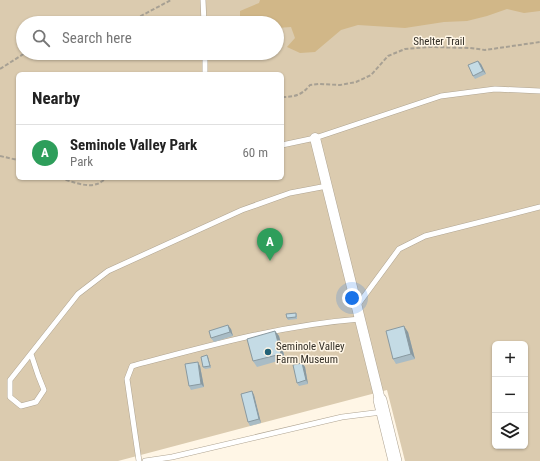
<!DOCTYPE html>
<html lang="en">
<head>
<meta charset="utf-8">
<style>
  body { margin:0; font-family:"Roboto Condensed",sans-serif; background:#f6f6f6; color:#222 }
  .controls { position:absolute; right:12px; bottom:12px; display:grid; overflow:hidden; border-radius:6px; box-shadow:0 1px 3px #0004 }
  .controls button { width:36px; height:36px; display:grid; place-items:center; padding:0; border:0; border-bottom:1px solid #e0e0e0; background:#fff; color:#222; font:20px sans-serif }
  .you { position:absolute; left:352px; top:298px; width:14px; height:14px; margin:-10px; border:3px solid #fff; border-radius:50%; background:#1a73e8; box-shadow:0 0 0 6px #1a73e833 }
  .badge { display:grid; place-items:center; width:26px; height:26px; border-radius:50%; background:#236277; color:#fff; font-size:13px; font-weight:700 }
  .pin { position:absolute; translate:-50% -33px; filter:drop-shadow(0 1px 2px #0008) }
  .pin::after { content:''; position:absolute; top:21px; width:14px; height:12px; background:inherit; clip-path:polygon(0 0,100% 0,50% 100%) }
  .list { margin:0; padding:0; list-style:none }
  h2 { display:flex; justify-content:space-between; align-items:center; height:52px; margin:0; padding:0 16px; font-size:17px }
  h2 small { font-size:13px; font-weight:400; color:#767676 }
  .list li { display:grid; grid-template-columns:26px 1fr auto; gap:12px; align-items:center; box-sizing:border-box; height:56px; padding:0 16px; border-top:1px solid #e0e0e0 }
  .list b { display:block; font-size:15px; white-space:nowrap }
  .list p { margin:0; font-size:13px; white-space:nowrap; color:#767676 }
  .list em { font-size:13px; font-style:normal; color:#767676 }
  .icon { flex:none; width:22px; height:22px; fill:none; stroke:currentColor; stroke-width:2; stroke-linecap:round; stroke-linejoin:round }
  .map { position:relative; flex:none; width:540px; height:461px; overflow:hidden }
  .search { position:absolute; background:#fff; box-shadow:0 1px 3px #0004; left:16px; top:16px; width:268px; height:44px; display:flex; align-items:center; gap:10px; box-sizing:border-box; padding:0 14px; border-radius:22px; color:#767676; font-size:15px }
  .panel { position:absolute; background:#fff; box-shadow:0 1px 3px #0004; left:16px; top:72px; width:268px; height:108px; border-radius:6px }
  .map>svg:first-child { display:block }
</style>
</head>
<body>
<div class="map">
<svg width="540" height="461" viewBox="0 0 540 461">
  <rect width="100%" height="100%" fill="#fff6e6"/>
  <path fill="#dbcbaf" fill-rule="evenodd" d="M0,0H540V461H405L387,390L118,461H0ZM23,23H277V53H23ZM18,74H282V178H18ZM495,344H525V446H495Z"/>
  <path fill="#d1b788" d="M260,0H540V11L524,13L507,9L487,16L467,21L444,22L405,28L358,25L341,30L315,52L300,53L287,47L295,38L291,27L277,28V23H240V11L259,3Z"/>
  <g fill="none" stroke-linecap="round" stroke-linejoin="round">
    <g stroke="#afa492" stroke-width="6">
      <path id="service" d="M203,0L204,23
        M205,53V74
        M282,145L315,138L441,96L495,89L540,91
        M357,306L399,249L425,236L540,207
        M31,354L38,375L44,390L36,402L21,406L10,397V380L78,294L108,271L242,210L290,193L327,186
        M139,461L127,379L132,366C207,346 282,325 360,319
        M145,461L172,457L342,417L382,412"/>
    </g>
    <g stroke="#afa492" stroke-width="11">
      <path id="minor" d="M315,138L380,400"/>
    </g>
    <g stroke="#afa492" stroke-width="14">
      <path id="tertiary" d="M380,400L395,461"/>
    </g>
    <path stroke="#a7a093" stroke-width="2" stroke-dasharray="4 2" stroke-linecap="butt" d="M111,23L139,17L171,0
      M0,69L25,53
      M282,97C295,97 302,95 310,85L319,84L340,85L356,82L371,75L388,56L405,49L430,47L470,48L485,50L540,42
      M0,156L18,160
      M60,178C71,181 86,188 97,184C101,183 104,179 108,178"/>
    <use href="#service" stroke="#fff" stroke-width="5"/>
    <use href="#minor" stroke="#fff" stroke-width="10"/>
    <use href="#tertiary" stroke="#fff" stroke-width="13"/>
  </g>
  <path fill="#a9bcc5" d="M478,61L481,64L486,74L475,79L473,76Z
    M296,313L297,315V319L288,320L287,318Z
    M231,329L233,336L214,342L211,338Z
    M275,331L279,336L285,359L257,367L253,361Z
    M408,332L415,359L396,364L393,359Z
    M208,357L211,368L205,369L203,367Z
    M302,363L305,367L308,384L299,386L297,383Z
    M200,366L204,387L191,390L189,386Z
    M254,395L261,423L250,426L248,422Z"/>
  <path fill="#8999a0" d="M478,61L481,64L486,74L483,71Z
    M228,325L231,329L233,336L230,332Z
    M404,326L408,332L415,359L411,354Z
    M275,331L279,336L285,359L281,354Z
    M207,355L208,357L211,368L210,366Z
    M198,362L200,366L204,387L201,384Z
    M302,363L305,367L308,384L306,380Z
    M252,391L254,395L261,423L259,419Z"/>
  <path fill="#c4dbe5" stroke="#8999a0" d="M478,61L483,71L473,76L468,65Z
    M296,313V317L287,318L286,314Z
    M228,325L230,332L211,338L209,331Z
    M404,326L411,354L393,359L386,331Z
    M275,331L281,354L253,361L247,339Z
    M207,355L210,366L203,367L201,357Z
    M198,362L201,384L189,386L185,364Z
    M302,363L306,380L297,383L293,365Z
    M252,391L259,419L248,422L241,394Z"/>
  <circle fill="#236277" stroke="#fff6e6" stroke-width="1.5" cx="268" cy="352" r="4"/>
  <g text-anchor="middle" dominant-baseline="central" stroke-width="3" stroke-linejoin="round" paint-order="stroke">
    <g font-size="11" fill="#332f27" stroke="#fff6e6">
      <text x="439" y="41">Shelter Trail</text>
    </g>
    <g font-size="11" fill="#332f27" stroke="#fff6e6" text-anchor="start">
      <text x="276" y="346">Seminole Valley<tspan x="276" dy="13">Farm Museum</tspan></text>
    </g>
  </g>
</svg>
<div class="controls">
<button>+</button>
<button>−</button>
<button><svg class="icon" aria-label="layers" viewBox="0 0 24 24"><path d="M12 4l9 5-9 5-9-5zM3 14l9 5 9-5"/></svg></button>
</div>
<div class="you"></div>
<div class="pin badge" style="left:270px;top:261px;background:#2e9e5b">A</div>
<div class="search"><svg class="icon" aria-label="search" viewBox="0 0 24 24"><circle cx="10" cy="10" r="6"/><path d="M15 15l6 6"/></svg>Search here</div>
<section class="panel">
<h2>Nearby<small></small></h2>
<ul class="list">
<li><span class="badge" style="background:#2e9e5b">A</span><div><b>Seminole Valley Park</b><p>Park</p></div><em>60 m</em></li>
</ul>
</section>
</div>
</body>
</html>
